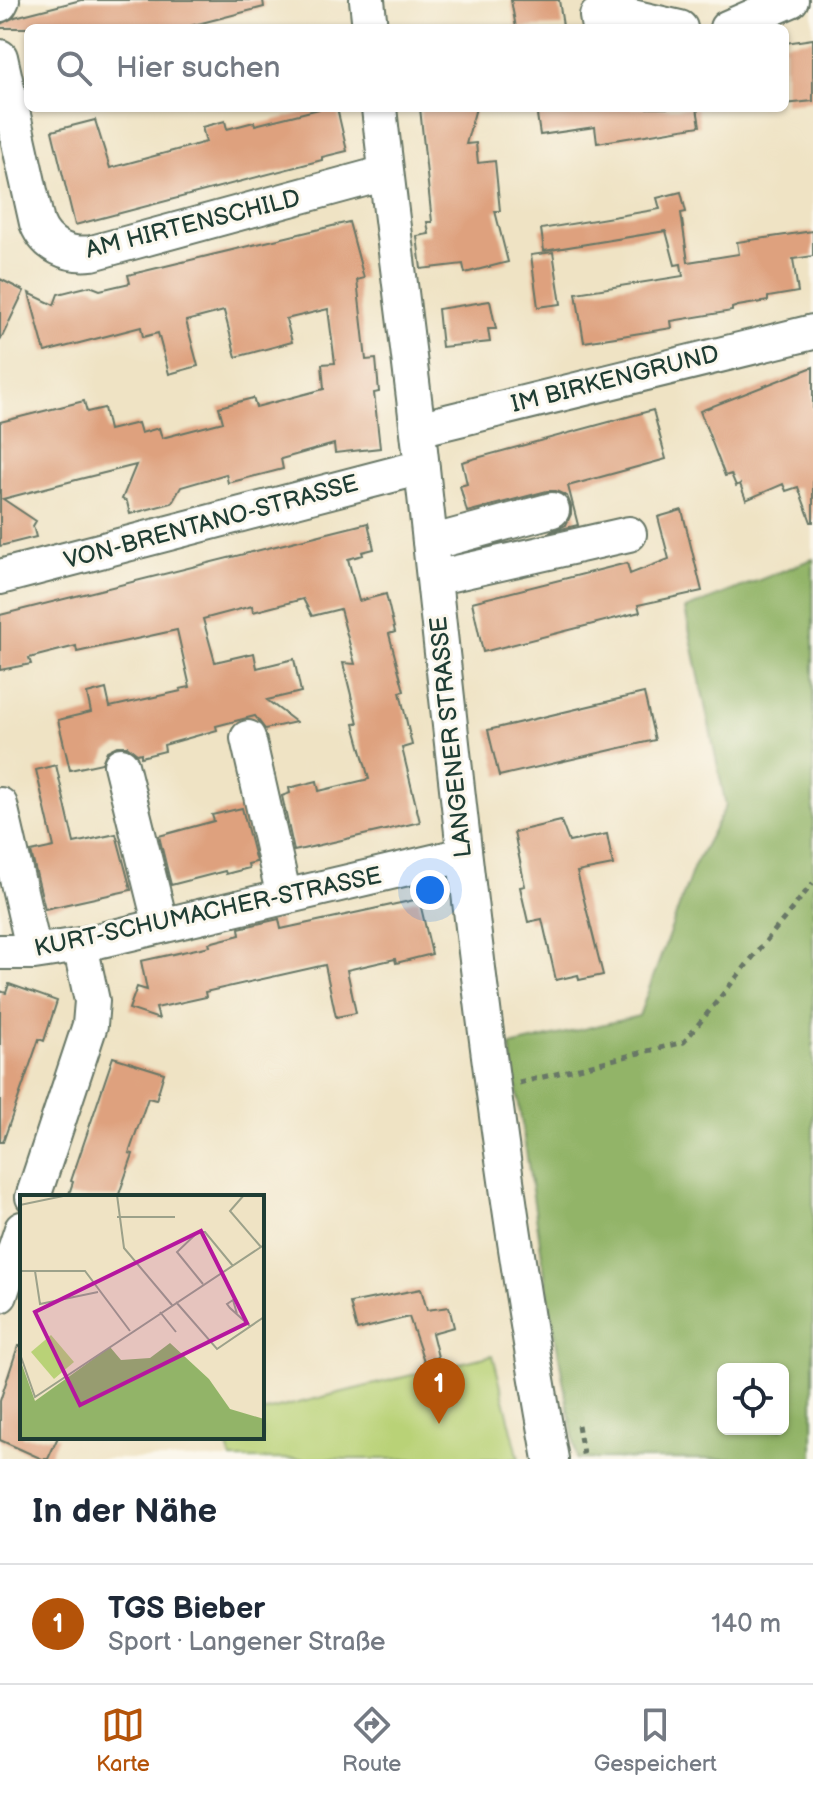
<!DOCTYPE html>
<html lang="de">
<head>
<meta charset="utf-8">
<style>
  body { margin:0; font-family:"Balsamiq Sans",sans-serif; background:#f2f2f3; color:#1f2937 }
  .controls { position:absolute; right:24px; bottom:24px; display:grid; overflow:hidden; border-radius:12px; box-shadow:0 2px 6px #0004 }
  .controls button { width:72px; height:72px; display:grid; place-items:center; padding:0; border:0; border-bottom:2px solid #e0e1e3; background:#fff; color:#1f2937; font:40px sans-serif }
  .you { position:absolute; left:430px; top:890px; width:28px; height:28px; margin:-20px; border:6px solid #fff; border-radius:50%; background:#1a73e8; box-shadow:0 0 0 12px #1a73e833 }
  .badge { display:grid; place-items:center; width:52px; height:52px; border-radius:50%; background:#b45309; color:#fff; font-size:26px; font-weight:700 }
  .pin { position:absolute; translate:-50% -66px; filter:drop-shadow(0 2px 4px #0008) }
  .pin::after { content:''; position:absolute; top:42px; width:28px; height:24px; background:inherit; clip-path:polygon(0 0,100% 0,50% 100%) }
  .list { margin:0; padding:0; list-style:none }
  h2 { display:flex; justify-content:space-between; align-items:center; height:104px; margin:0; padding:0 32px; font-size:34px }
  h2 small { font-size:26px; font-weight:400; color:#747a83 }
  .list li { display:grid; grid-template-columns:52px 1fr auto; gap:24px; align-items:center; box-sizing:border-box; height:120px; padding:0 32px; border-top:2px solid #e0e1e3 }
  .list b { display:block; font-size:30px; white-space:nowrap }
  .list p { margin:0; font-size:26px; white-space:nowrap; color:#747a83 }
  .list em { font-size:26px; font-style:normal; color:#747a83 }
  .icon { flex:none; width:44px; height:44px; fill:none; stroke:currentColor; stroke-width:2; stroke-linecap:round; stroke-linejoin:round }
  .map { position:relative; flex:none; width:813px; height:1459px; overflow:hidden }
  .search { position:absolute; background:#fff; box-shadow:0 2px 6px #0004; left:24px; right:24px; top:24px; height:88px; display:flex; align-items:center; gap:20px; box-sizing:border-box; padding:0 28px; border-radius:12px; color:#747a83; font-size:30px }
  .sheet { height:224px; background:#fff }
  nav { display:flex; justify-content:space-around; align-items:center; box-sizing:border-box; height:112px; border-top:2px solid #e0e1e3; background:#fff; font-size:22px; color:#747a83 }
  nav a { display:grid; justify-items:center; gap:4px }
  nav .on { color:#b45309 }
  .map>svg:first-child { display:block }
</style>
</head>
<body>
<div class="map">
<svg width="813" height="1459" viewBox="0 0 813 1459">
  <rect width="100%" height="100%" fill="#fbf7ec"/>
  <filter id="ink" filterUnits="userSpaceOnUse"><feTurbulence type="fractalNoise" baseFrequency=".0125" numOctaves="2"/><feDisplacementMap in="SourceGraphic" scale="16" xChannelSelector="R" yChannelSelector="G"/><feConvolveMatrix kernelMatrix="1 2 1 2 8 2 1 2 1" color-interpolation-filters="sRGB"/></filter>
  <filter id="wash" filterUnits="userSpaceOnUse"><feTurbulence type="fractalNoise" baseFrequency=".006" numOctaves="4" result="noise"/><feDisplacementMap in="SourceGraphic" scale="32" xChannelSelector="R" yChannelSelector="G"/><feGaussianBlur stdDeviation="1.8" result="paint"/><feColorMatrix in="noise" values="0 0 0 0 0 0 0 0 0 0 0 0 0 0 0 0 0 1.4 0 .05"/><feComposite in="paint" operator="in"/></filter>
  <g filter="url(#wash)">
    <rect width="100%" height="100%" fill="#efe3c4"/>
    <path fill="#b9d277" stroke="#6c8856" stroke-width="2" d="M493,1355L519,1459H231L226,1437H262V1412Z"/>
    <path fill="#92b468" stroke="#58784e" stroke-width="2" fill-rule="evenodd" d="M813,559V1459H577L547,1288L510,1046L639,1016L694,866L726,806L685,609ZM723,1369H783V1429H723Z"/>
    <g id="blocks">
      <path fill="#dea17e" d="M81,0H263L264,7L182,28H0V24L15,17Z
        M511,0H559L563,26L516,28Z
        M813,39V101L785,104V43Z
        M323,108H337L347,151L322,157V160L75,225L52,131L95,120L110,168L206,142L202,127L225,121L227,129L254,122L255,125Z
        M420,108H476L466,144L476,143L478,163L495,161L500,211H495L508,262L465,273L463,264L421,269L417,236L429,234L427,222H432Z
        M536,108H697L700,126L597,143L595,127L540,135Z
        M681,192L686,212L681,213L688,262L739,254L737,242L813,231V256L793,259L798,292L768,297V301L738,306L732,308V311L671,321L672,328L584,342L576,293L683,276L681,264L675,265L666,231L544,251L541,229L660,209L657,198Z
        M349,222L364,278L357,280L366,360L376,359L379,392L374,393L380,448L335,453L334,444L281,459L283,469L228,483L226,474L181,487L172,503L130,514L127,502L122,499L136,465L80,479L3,499L36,521L33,526L36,537L0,546V422L84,401L87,412L104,408L109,430L138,423L141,433L159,428L162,438L223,422L219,407L253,398L256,407L324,389L322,364L335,363L328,309L286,319L292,342L236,357L224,311L186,321L198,366L169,374L158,333L143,337L141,327L45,352L29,293L54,305L58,294L90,286L100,290L130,283L128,275Z
        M553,252L561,304L538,307L531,255Z
        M0,279L24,291L0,341Z
        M490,301L496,329H488L490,342L442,347L438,309Z
        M813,367V522H811L798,487L786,491L783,484L746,500L740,484L736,486L731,474L725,476L700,411Z
        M653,410L666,459L568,486L578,525L549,532L566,525L571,514V506L567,496L556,491H547L467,512L460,486L467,484L462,462Z
        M682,510L702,591L638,605L640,612L483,652L472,602L627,563L630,574L669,559L658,517Z
        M368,523L374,549L362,552L363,555L348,559L359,601L386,594L395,632L389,634L404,691L400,692L412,745L402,748L420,822L294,851L282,796L290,793L289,788L317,781L319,791L369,779L354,724L358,723L343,663L355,664L340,609L312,616L303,599L253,612L252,606L203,619L215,662L254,653L257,668L294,659L301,692L267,700L296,722L265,729L255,716L243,719L216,726L217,730L164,745L165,751L141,757V753L137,754L127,746H117L107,751L102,763L70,770L58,720L91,712L87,694L106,689L110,707L181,691L180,689L190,687L177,630L77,652L76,646L29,658L31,664L0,670V615Z
        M644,693L655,740L499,776L488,730Z
        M56,765L74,843L116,834L131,890L45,909L31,852L54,847L36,770Z
        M242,808L256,862L248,864L249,868L226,874L225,871L171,885L159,836L214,821L212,815Z
        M561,821L569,842L607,834L613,865L577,872L603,975L579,980L578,975L556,980L542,919L528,922L520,887L525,886L514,832Z
        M419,899L432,954L396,963L395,959L347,970L356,1013L336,1017L325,965L205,992L206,997L156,1008L159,1019L129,1009L137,987L147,990L141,961L210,946L209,943L240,935L239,928L279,919L281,929Z
        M9,984L57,1001L44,1041L39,1039L3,1142H0V991L6,993Z
        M113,1057L164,1073L156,1100L148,1098L129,1153L133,1154L118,1197H68L73,1182L71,1181Z
        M421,1289L427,1310L449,1307L454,1327L432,1333L438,1357L424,1361L409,1317L357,1330L350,1303Z
        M18,1346H22V1437H58L48,1459H42L0,1440V1401Z"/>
    </g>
  </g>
  <g filter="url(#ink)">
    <use href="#blocks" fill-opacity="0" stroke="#687766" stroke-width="2"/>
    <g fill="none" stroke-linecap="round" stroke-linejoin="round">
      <g stroke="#687766" stroke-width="38">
        <path id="minor" d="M367,0L370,28
          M0,4L2,0
          M599,28L597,16L615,13L680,28
          M727,28L791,0
          M0,57L37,223C46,246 68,256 92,253L386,173
          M379,108C392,228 409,348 422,468C458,799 491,1131 551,1459
          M418,429L813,332
          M430,543L552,510
          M0,577L422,467
          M434,578L629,534
          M248,738L284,897
          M121,765L161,926
          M0,805L34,952
          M0,952H34L80,945L463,855
          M33,1197L90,1025L92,1001L80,945
          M0,1295L22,1229"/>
      </g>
      <path stroke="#687766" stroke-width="5" stroke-dasharray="6 6" stroke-linecap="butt" d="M519,1083L684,1042L813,883
        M578,1425L584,1459"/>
      <use href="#minor" stroke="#fff" stroke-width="34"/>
    </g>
  </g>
  <g text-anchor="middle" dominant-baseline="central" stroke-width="6" stroke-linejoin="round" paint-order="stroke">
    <g font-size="24" fill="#1f3d34" stroke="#fbf7ec">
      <text transform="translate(193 224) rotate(-14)">AM HIRTENSCHILD</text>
      <text transform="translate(615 379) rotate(-14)">IM BIRKENGRUND</text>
      <text transform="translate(211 522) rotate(-15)">VON-BRENTANO-STRASSE</text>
      <text transform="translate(451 737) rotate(-96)">LANGENER STRASSE</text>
      <text transform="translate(208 912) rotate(-12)">KURT-SCHUMACHER-STRASSE</text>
    </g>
  </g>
  <g transform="translate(20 1195)">
    <rect width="244" height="244" fill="#efe3c4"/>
    <path d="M31,140L54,167L34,184L11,157Z" fill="#b9d277"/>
    <path d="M150,148L189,184L210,214L244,224V244H0V164L15,206L90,152L101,165L130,163Z" fill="#92b468"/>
    <path fill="none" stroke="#9ca18a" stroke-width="2" d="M97,0L104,53L152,110M224,0L210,16L241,52M0,10L48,0M97,22H155M0,76H65L110,136M15,76L20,109L78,97M183,89L157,57L178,37H185L213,71M156,107L197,154L244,122M140,117L156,137M217,119L213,105L207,109L210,113L231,132M0,159L15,202L244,50"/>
    <path fill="#b5179e" fill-opacity="0.15" stroke="#b5179e" stroke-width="4" d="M181,36L227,128L60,210L15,117Z"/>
    <rect width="244" height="244" fill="none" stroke="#1f3d34" stroke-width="4"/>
  </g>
</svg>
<div class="controls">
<button><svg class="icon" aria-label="locate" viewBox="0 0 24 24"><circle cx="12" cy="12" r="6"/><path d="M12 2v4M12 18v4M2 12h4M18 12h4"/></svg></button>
</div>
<div class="you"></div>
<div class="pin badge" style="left:439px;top:1424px">1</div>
<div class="search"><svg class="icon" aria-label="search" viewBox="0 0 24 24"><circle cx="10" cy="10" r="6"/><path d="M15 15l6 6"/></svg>Hier suchen</div>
</div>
<section class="sheet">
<h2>In der Nähe<small></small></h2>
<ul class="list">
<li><span class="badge">1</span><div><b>TGS Bieber</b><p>Sport · Langener Straße</p></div><em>140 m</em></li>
</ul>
</section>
<nav>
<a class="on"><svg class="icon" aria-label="map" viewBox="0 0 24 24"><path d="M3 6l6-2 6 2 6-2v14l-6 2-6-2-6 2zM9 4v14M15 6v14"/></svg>Karte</a>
<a><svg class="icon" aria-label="directions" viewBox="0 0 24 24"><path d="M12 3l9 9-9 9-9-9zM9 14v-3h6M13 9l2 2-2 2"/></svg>Route</a>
<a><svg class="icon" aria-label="saved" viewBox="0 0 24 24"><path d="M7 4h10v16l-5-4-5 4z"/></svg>Gespeichert</a>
</nav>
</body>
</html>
